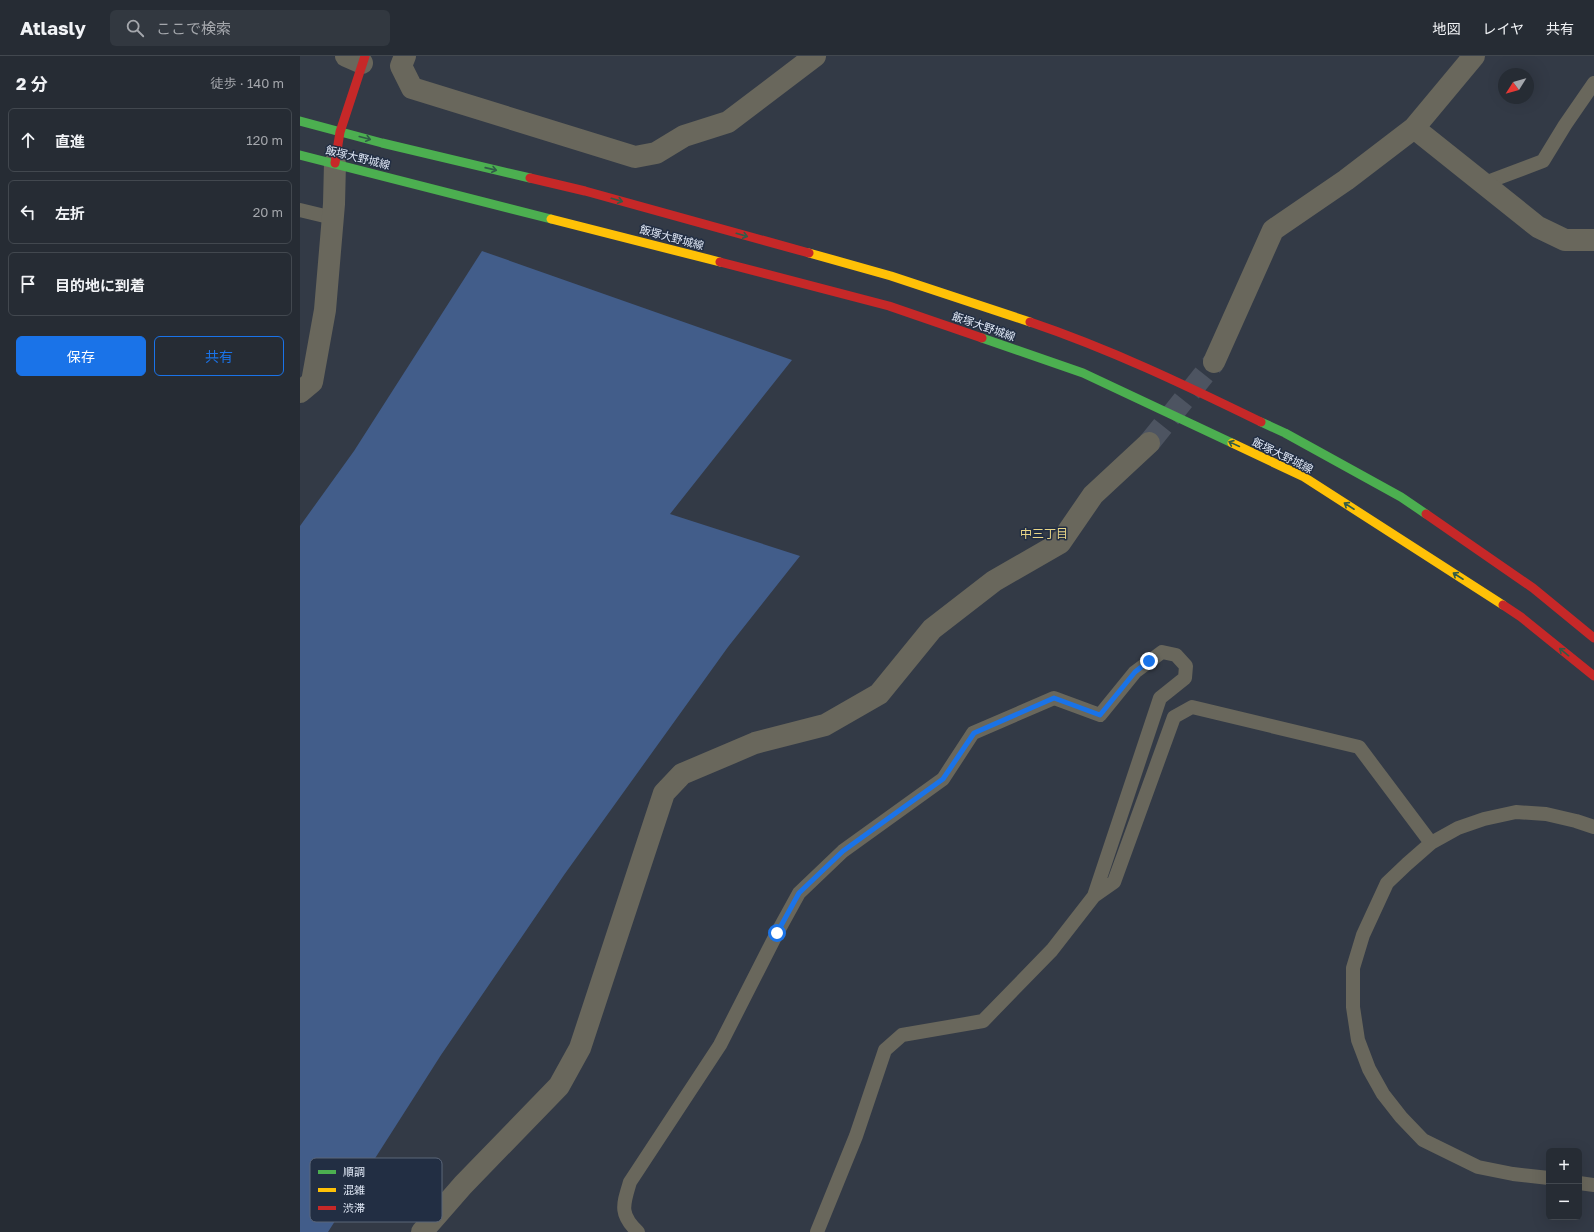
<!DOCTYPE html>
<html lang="ja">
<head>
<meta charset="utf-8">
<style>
  body { margin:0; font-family:"Golos Text","Noto Sans JP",sans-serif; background:#323840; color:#f1f3f6 }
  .controls { position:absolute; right:12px; bottom:12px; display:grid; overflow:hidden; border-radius:6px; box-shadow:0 4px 16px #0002 }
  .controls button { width:36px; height:36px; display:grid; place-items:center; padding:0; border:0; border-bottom:1px solid #42484f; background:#262c34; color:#f1f3f6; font:20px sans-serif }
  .compass { position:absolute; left:1198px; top:12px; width:36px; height:36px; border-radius:50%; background:#262c34; box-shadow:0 4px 16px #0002; rotate:233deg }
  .stop { position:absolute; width:12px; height:12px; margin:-9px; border:3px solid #1a73e8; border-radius:50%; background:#fff }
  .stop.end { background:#1a73e8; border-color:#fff; box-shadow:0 1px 4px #0008 }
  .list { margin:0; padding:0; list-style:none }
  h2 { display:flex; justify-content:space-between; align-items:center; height:52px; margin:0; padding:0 16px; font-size:17px }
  h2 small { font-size:13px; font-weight:400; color:#a4a7ac }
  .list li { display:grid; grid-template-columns:26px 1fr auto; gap:12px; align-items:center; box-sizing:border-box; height:64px; margin:0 8px 8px; padding:0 8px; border:1px solid #42484f; border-radius:6px }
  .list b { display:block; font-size:15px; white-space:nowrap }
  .list em { font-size:13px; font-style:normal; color:#a4a7ac }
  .actions { display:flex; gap:8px; padding:12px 16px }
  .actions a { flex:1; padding:9px 0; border:1px solid #1a73e8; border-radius:6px; text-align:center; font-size:14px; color:#1a73e8 }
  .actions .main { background:#1a73e8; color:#fff }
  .icon { flex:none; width:22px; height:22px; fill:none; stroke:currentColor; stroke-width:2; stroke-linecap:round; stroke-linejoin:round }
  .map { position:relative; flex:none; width:1294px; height:1176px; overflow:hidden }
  header { display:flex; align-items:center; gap:24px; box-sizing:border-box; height:56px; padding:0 20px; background:#262c34; border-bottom:1px solid #42484f }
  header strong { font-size:19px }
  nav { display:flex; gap:22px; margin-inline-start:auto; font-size:14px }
  .search { width:280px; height:36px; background:#323840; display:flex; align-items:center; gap:10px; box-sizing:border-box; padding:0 14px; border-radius:6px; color:#a4a7ac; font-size:15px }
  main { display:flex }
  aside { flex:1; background:#262c34 }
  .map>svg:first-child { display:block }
</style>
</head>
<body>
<header>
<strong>Atlasly</strong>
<div class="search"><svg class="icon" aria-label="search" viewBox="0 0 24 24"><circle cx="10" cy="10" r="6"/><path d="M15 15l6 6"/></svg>ここで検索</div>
<nav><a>地図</a><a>レイヤ</a><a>共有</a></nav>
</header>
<main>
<aside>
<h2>2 分<small>徒歩 · 140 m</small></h2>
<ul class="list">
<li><svg class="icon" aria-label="ahead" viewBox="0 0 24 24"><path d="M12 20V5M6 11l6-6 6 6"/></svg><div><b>直進</b></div><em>120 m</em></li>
<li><svg class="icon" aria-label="left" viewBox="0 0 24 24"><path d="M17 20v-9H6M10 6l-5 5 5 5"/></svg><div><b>左折</b></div><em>20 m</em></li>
<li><svg class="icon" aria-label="arrive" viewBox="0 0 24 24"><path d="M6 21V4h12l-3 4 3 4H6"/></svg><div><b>目的地に到着</b></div></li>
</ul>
<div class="actions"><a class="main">保存</a><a>共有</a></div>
</aside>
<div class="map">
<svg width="1294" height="1176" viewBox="0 0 1294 1176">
  <rect width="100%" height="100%" fill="#333a46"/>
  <path fill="#425d8a" d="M182,195L492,304L370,458L500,500L428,591L264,819L141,999L28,1176H0V470L54,395Z"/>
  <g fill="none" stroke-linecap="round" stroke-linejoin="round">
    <path stroke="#4d5461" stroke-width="22" stroke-dasharray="22 11" stroke-linecap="butt" d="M849,387L914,306"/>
    <path stroke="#69675c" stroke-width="14" d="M1182,128L1243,105L1265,69L1294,27
      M0,154L33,162
      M794,840L814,826L874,661L892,651L1059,691L1131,787
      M1249,1122L1213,1118L1178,1111L1123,1084L1101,1061L1083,1038L1069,1013L1058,984L1053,951V912L1063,879L1087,827L1107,808L1131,787L1158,772L1184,763L1216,756L1246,758L1276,765L1294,771
      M1279,1127L1294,1129
      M338,1176C319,1158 323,1149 330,1126L420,989L477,877L499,837L543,795L643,723L673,677L754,642L800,659L835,616L862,596L876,599L886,610L885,622L860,642L794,840L752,894L683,965L602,979L585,994L556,1080L517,1176"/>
    <path stroke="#69675c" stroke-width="22" d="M46,0L62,7
      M105,0L101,10L112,32L335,101L356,97L384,80L428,66L515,0
      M1114,72L1238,171L1265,184H1294
      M914,306L973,174L1046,124L1114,72L1174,0
      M0,336L12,326L25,254L34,148L35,107
      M122,1176L163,1129L259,1030L280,992L364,737L382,718L455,687L525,669L579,638L632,573L694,525L760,487L793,439L849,387"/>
    <path stroke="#4caf50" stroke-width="9" d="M0,65L82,87L230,122
      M0,99L251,163
      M682,282L783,317L932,387
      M961,366L985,377L1101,441L1126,458"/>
    <path stroke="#ffc107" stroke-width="9" d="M251,163L420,206
      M509,197L591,220L730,266
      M932,387L1004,421L1203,549"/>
    <path stroke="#c62828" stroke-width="9" d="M35,107L40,76L65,0
      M230,122L285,135L509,197
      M420,206L589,250L682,282
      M730,266C810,293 885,329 961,366
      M1126,458L1233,532L1294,582
      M1203,549L1221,561L1294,620"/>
  </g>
  <defs><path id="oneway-shaft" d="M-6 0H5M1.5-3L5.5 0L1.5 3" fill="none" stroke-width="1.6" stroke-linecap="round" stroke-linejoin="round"/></defs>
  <g stroke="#315b48">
    <use href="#oneway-shaft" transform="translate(65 82) rotate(15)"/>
    <use href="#oneway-shaft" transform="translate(191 113) rotate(13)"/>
    <use href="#oneway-shaft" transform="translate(317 144) rotate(16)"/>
    <use href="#oneway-shaft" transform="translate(442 179) rotate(16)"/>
    <use href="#oneway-shaft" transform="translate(934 388) rotate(-155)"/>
    <use href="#oneway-shaft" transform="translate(1049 450) rotate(-147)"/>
    <use href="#oneway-shaft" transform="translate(1158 520) rotate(-147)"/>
    <use href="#oneway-shaft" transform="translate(1264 596) rotate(-141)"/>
  </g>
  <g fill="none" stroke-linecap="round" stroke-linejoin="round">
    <path stroke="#1a73e8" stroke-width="5" d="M477,877L499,837L543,795L643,723L674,677L754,642L800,659L835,616L849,605"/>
  </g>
  <g text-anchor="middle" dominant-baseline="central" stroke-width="3" stroke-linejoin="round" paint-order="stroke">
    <g font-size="11" fill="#e1e9f7" stroke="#222e43">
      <text transform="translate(58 101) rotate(14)">飯塚大野城線</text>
      <text transform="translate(372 181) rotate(15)">飯塚大野城線</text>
      <text transform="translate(684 270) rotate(19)">飯塚大野城線</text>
      <text transform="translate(983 399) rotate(26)">飯塚大野城線</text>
    </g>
    <g font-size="12" fill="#e9d688" stroke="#222e43">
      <text x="744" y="477">中三丁目</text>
    </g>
  </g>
  <rect x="10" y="1102" width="132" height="64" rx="6" fill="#222e43" stroke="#5b6679" stroke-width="1"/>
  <rect x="18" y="1114" width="18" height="4" fill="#4caf50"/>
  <rect x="18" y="1132" width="18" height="4" fill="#ffc107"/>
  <rect x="18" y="1150" width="18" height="4" fill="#c62828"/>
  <g font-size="11" fill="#e1e9f7">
    <text x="43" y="1120">順調</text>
    <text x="43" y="1138">混雑</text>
    <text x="43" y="1156">渋滞</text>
  </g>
</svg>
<div class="controls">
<button>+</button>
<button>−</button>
</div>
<svg class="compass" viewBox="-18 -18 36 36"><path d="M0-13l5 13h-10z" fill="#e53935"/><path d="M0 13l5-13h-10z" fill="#a4a7ac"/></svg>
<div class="stop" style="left:477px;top:877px"></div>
<div class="stop end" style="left:849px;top:605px"></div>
</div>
</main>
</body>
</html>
